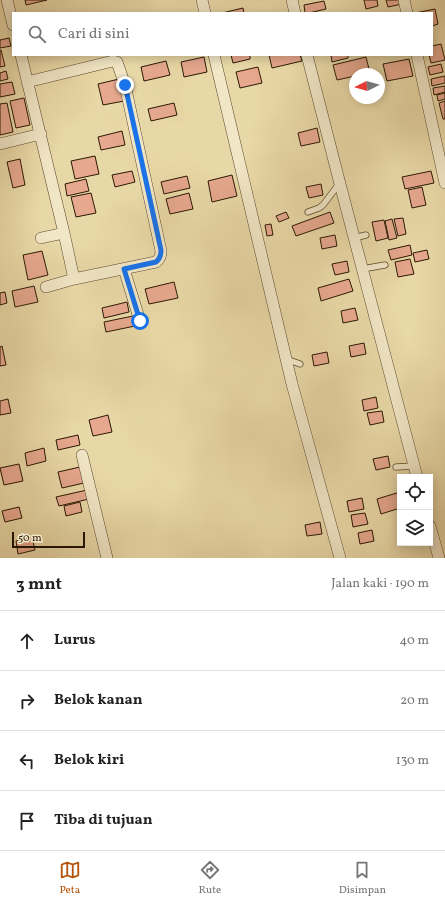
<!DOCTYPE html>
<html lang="id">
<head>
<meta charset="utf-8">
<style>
  body { margin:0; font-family:Vollkorn,serif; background:#f6f6f6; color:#222 }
  .controls { position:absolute; right:12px; bottom:12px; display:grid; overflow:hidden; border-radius:0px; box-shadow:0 2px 10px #0003 }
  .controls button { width:36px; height:36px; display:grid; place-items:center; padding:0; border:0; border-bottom:1px solid #e0e0e0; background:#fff; color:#222; font:20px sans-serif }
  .compass { position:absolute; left:349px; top:68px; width:36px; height:36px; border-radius:50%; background:#fff; box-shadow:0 2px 10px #0003; rotate:265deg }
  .scale { position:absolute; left:12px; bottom:10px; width:73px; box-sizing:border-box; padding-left:4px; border:2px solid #2b1804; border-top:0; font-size:11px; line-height:14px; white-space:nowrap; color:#2b1804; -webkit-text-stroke:3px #f1e6c6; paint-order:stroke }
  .stop { position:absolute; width:12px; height:12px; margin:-9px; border:3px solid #1a73e8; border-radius:50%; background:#fff }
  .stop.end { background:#1a73e8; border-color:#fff; box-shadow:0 1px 4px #0008 }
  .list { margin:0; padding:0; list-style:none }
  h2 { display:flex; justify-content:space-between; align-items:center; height:52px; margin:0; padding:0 16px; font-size:17px }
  h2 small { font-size:13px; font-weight:400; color:#767676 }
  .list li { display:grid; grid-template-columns:26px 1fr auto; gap:12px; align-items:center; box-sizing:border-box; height:60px; padding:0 16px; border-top:1px solid #e0e0e0 }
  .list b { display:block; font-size:15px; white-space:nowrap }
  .list em { font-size:13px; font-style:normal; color:#767676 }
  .icon { flex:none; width:22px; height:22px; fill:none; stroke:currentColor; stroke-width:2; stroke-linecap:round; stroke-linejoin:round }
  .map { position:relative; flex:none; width:445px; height:558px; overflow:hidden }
  .search { position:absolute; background:#fff; box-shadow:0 2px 10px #0003; left:12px; right:12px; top:12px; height:44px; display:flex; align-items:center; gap:10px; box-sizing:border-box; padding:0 14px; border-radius:0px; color:#767676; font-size:15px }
  .sheet { height:292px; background:#fff }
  nav { display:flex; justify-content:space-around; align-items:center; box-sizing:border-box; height:56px; border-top:1px solid #e0e0e0; background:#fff; font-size:11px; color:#767676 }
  nav a { display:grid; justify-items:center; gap:2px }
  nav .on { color:#b45309 }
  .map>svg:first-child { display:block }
</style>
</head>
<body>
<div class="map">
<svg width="445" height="558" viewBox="0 0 445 558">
  <rect width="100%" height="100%" fill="#e9d8a7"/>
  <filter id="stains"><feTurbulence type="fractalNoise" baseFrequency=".005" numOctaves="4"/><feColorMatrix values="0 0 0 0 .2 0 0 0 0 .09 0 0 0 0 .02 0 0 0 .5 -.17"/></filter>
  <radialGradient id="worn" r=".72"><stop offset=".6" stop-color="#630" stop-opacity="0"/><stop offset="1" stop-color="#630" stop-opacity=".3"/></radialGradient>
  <path fill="#e6a88e" stroke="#2b1804" d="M25,0H47L26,5Z
    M364,0H377L378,6L366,9Z
    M386,0H401L402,4L388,7Z
    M324,1L326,9L309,13H305L304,5Z
    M243,8L244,13H222Z
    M435,9L438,24L432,26V13H415Z
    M9,38L11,46L0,48V40Z
    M441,44L445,60L431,63L429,55H432V46Z
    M0,50H1L5,66L0,67Z
    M231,55H250V59L233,63Z
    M269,55H300L302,61L272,68Z
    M331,55H348V58L332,62Z
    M204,57L207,72L184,77L181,62Z
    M366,57L370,73L355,74V76L337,80L333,65Z
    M409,59L413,76L387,81L383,64Z
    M166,61L170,75L144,81L141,67Z
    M441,64L443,72L430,75L428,67Z
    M258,67L262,83L240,88L236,72Z
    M6,71L8,79L0,81V73Z
    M445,76V83L432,86L431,79Z
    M119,79L124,101L103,105L98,84Z
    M12,82L15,94L0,97V84Z
    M445,86V92L434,95L433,88Z
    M445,93V99L438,101L437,95Z
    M24,98L30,125L16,128L10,101Z
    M445,101V119H443L439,103Z
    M7,103L13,132L0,135V104Z
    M174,103L177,115L151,121L148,109Z
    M317,128L320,142L301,146L298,133Z
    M122,131L125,145L101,150L98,137Z
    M95,156L99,174L75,179L71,161Z
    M20,159L25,185L13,188L7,162Z
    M132,171L135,182L115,187L112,175Z
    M431,171L434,183L405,189L402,177Z
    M232,175L237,196L212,202L208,181Z
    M187,176L190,188L164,194L161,182Z
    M86,179L89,191L67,196L65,184Z
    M321,184L323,195L309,198L306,187Z
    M422,187L426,205L412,208L408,190Z
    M91,193L96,213L76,217L71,197Z
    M189,193L193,209L170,214L166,199Z
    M286,212L289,218L279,222L276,216Z
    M330,212L334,223L296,236L292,226Z
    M403,218L406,234L398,236L394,219Z
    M392,219L397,238L389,240L385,221Z
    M384,220L388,238L376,241L372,222Z
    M271,224L273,235L267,236L265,225Z
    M335,235L337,246L322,249L320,238Z
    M410,245L412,255L391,260L388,250Z
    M427,250L429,259L415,262L413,253Z
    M42,251L48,275L28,280L23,255Z
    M410,259L414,274L398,277L395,262Z
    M347,261L349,272L335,275L332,264Z
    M349,279L353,291L321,301L318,288Z
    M174,282L178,298L149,304L145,289Z
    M34,286L38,302L15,307L12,291Z
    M5,292L7,303L0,305V293Z
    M127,302L129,312L104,318L102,308Z
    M355,308L358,320L343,323L341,311Z
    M133,316L135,326L106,332L104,322Z
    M364,343L366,354L351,357L349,346Z
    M2,346L6,365L0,366V347Z
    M327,352L329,363L314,366L312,355Z
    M376,397L378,408L364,411L362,400Z
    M8,399L11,413L0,415V401Z
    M382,411L384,422L370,425L367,413Z
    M108,415L112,432L93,436L89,420Z
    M78,435L80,445L58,450L56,440Z
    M44,448L46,461L27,466L25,453Z
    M388,456L390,467L376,470L373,459Z
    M19,464L23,481L4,485L0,468Z
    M80,467L84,483L62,488L58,472Z
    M87,490L89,499L59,506L56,497Z
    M400,492V508L381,514L377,499Z
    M362,498L364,509L349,512L347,501Z
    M80,502L82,512L66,516L64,506Z
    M19,507L22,518L5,522L2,511Z
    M365,513L368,524L353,527L351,515Z
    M320,522L322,534L307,536L305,525Z
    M372,530L374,541L360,544L358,533Z
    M32,537L35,550L18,554L16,541Z"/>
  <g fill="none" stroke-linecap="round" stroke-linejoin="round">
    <g stroke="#5a482d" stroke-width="7">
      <path id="service" d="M308,212L319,208L323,205L339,184
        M354,238L366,235
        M362,269L385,265
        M286,359L300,364
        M396,467L414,466"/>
    </g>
    <g stroke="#5a482d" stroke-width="12">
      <path id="minor" d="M7,0L13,25
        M202,0L205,13
        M292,0L295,13
        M404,0L407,13
        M21,55L64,233L41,238
        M214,55L292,384L340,558
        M307,55L340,184L417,477
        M417,55L445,183
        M27,82L113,61L117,62L125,85L161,251C161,256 160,259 156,262L74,279L64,233
        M0,144L41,134
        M124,269L140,321
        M46,287L74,279
        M82,455L107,558
        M430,526L439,558"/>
    </g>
    <use href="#service" stroke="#f1e6c6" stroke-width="5.5"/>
    <use href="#minor" stroke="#f1e6c6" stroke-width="11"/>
  </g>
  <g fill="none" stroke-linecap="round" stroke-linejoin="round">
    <path stroke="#1a73e8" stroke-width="5" d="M125,85L161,250C161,256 160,259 156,262L124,269L140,321"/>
  </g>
  <rect width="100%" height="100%" filter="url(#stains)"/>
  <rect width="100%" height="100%" fill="url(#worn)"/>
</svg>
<div class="controls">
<button><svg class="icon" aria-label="locate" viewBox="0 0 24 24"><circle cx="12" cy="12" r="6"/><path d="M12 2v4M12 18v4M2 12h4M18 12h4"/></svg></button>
<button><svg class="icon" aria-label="layers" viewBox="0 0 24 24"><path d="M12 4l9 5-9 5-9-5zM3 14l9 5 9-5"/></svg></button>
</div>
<svg class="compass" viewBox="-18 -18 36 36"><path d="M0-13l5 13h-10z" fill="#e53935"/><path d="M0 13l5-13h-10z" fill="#767676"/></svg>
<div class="scale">50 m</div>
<div class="stop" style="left:140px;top:321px"></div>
<div class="stop end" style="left:125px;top:85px"></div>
<div class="search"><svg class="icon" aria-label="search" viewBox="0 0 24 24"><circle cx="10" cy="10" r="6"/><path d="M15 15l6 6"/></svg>Cari di sini</div>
</div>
<section class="sheet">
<h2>3 mnt<small>Jalan kaki · 190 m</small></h2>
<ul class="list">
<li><svg class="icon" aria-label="ahead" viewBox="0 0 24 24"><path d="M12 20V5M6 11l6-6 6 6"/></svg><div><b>Lurus</b></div><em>40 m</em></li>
<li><svg class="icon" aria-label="right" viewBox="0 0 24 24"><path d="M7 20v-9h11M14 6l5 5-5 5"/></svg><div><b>Belok kanan</b></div><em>20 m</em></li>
<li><svg class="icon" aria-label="left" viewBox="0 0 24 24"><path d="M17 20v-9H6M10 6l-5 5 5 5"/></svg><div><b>Belok kiri</b></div><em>130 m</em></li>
<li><svg class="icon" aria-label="arrive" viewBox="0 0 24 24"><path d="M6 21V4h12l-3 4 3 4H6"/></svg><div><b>Tiba di tujuan</b></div></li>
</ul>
</section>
<nav>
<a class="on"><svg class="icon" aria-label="map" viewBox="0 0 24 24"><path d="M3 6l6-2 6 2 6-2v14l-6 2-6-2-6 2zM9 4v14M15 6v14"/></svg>Peta</a>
<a><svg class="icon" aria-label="directions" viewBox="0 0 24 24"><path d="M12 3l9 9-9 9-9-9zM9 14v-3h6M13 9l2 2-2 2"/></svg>Rute</a>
<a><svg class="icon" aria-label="saved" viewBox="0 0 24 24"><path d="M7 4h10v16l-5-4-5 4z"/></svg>Disimpan</a>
</nav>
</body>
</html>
